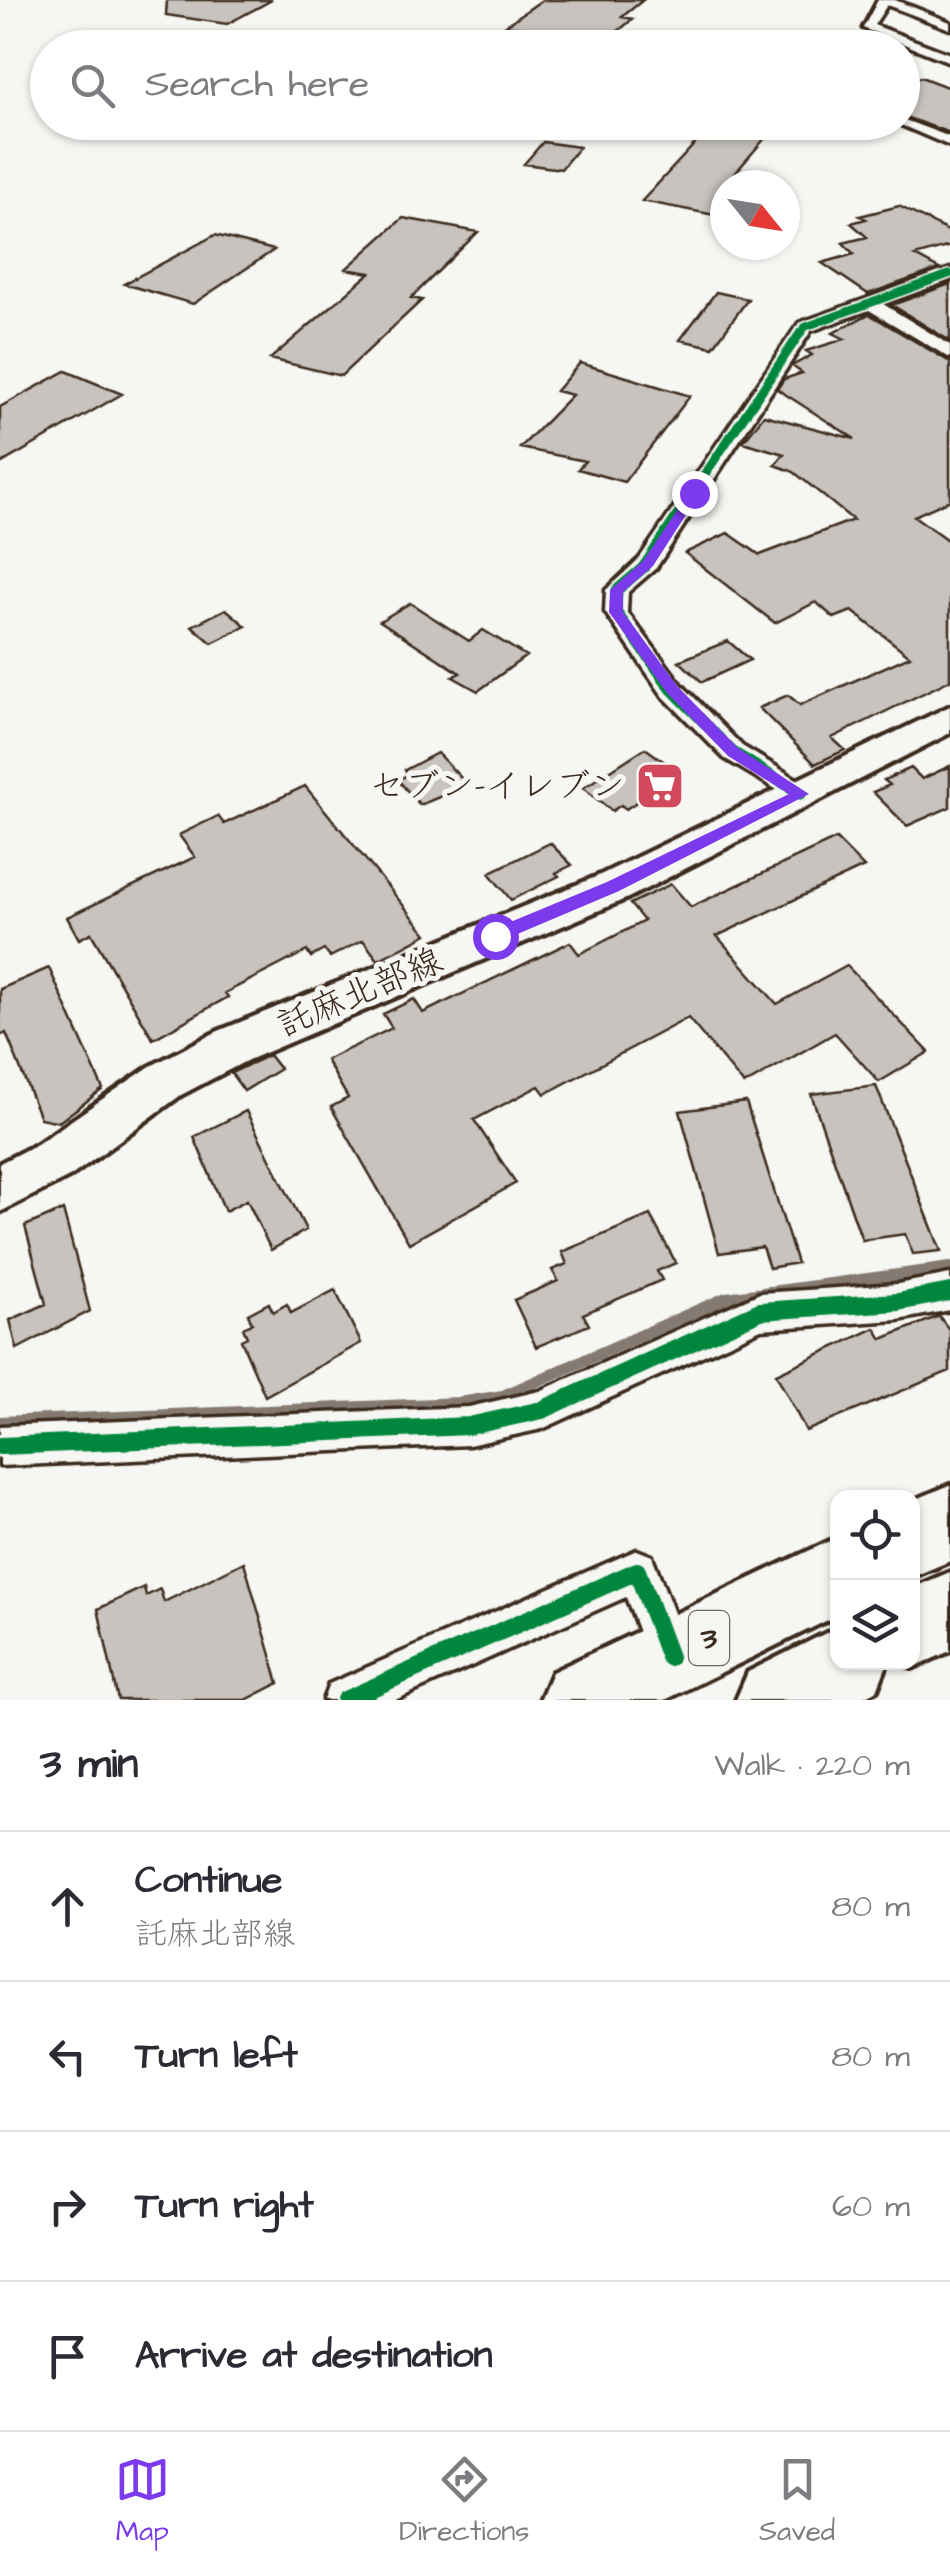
<!DOCTYPE html>
<html lang="en">
<head>
<meta charset="utf-8">
<style>
  body { margin:0; font-family:"Architects Daughter","Klee One",sans-serif; background:#f7f7f7; color:#2b2b33 }
  .controls { position:absolute; right:30px; bottom:30px; display:grid; overflow:hidden; border-radius:20px; box-shadow:0 2px 8px #0004 }
  .controls button { width:90px; height:90px; display:grid; place-items:center; padding:0; border:0; border-bottom:2px solid #e1e1e2; background:#fff; color:#2b2b33; font:50px sans-serif }
  .compass { position:absolute; left:710px; top:170px; width:90px; height:90px; border-radius:50%; background:#fff; box-shadow:0 2px 8px #0004; rotate:120deg }
  .stop { position:absolute; width:30px; height:30px; margin:-22px; border:8px solid #7c3aed; border-radius:50%; background:#fff }
  .stop.end { background:#7c3aed; border-color:#fff; box-shadow:0 2px 10px #0008 }
  .list { margin:0; padding:0; list-style:none }
  h2 { display:flex; justify-content:space-between; align-items:center; height:130px; margin:0; padding:0 40px; font-size:42px }
  h2 small { font-size:32px; font-weight:400; color:#7c7c81 }
  .list li { display:grid; grid-template-columns:65px 1fr auto; gap:30px; align-items:center; box-sizing:border-box; height:150px; padding:0 40px; border-top:2px solid #e1e1e2 }
  .list b { display:block; font-size:38px; white-space:nowrap }
  .list p { margin:0; font-size:32px; white-space:nowrap; color:#7c7c81 }
  .list em { font-size:32px; font-style:normal; color:#7c7c81 }
  .icon { flex:none; width:55px; height:55px; fill:none; stroke:currentColor; stroke-width:2; stroke-linecap:round; stroke-linejoin:round }
  .map { position:relative; flex:none; width:950px; height:1700px; overflow:hidden }
  .search { position:absolute; background:#fff; box-shadow:0 2px 8px #0004; left:30px; right:30px; top:30px; height:110px; display:flex; align-items:center; gap:25px; box-sizing:border-box; padding:0 35px; border-radius:55px; color:#7c7c81; font-size:38px }
  .sheet { height:730px; background:#fff }
  nav { display:flex; justify-content:space-around; align-items:center; box-sizing:border-box; height:140px; border-top:2px solid #e1e1e2; background:#fff; font-size:28px; color:#7c7c81 }
  nav a { display:grid; justify-items:center; gap:5px }
  nav .on { color:#7c3aed }
  .map>svg:first-child { display:block }
</style>
</head>
<body>
<div class="map">
<svg width="950" height="1700" viewBox="0 0 950 1700">
  <rect width="100%" height="100%" fill="#f6f6f2"/>
  <filter id="ink" filterUnits="userSpaceOnUse"><feTurbulence type="fractalNoise" baseFrequency=".01" numOctaves="2"/><feDisplacementMap in="SourceGraphic" scale="20" xChannelSelector="R" yChannelSelector="G"/><feConvolveMatrix kernelMatrix="1 2 1 2 8 2 1 2 1" color-interpolation-filters="sRGB"/></filter>
  <g filter="url(#ink)">
    <g fill="none" stroke-linecap="round" stroke-linejoin="round">
      <path stroke="#857a71" stroke-width="12" d="M0,1422L459,1403L503,1396L726,1298L950,1268"/>
    </g>
    <path fill="#c8c3be" stroke="#3b2a1e" stroke-width="2.5" d="M167,0H272L227,24L166,15Z
      M542,0H643L622,17L633,19L607,40L506,25Z
      M921,77L950,88V133L902,116V82Z
      M715,122L772,130L725,185V217L642,201Z
      M543,142L579,147L561,169L524,164Z
      M899,206L950,232V246L915,256L939,269L868,294L822,263L854,254L843,243L867,237L851,223L866,219L860,216Z
      M403,218L478,232L411,298L422,300L341,376L270,359L370,273L346,269Z
      M215,235L274,250L193,304L124,284Z
      M950,284V341L892,305Z
      M716,292L748,299L713,347L680,340Z
      M869,314L950,362V500L914,516L950,542V680L832,738L845,750L815,764L759,708L788,695L800,705L910,656L852,611L834,618L816,602L775,623L685,553L728,533L760,555L853,520L794,472L775,465L784,454L743,442L764,415L855,439L777,389L784,379L802,373L792,366L812,355L806,351L845,339L833,333Z
      M580,363L690,396L624,482L578,469L585,461L520,448L572,395L556,391Z
      M66,371L122,394L0,464V407Z
      M410,603L469,641L483,630L526,656L478,691L453,677L460,673L380,621Z
      M226,609L246,626L212,643L192,626Z
      M728,641L750,660L702,682L679,661Z
      M645,748L680,773L626,809L621,805L612,811L583,788Z
      M437,753L468,785L420,805L398,780L409,774L405,770Z
      M950,766V807L907,826L873,792L890,785L884,780L911,768L922,779Z
      M305,786L427,934L378,960L363,940L330,957L324,950L311,957L307,951L225,993L228,997L153,1039L91,933L79,939L67,917L195,857L179,835L218,816L224,824Z
      M836,839L864,867L717,936L777,1004L847,966L929,1052L879,1082L835,1033L744,1085L688,1018L545,1094L539,1086L474,1120L516,1183L409,1243L331,1107L348,1098L326,1060L392,1028L383,1014L414,999L423,1013L570,942L579,954L644,921L630,904L671,884L691,907Z
      M550,843L572,865L556,873L559,876L511,900L489,873Z
      M49,968L103,1089L59,1122L40,1118L6,1033L0,1036V989Z
      M269,1055L280,1069L244,1091L231,1073Z
      M876,1086L941,1251L913,1254L905,1234L862,1240L811,1094Z
      M746,1102L797,1263L769,1268L762,1247L719,1253L680,1111Z
      M246,1111L306,1230L271,1250L247,1200L225,1211L194,1137Z
      M63,1210L90,1311L17,1349L10,1320L46,1304L25,1226Z
      M650,1215L676,1263L657,1271L662,1280L583,1314L589,1325L536,1347L514,1300L558,1281L552,1270L567,1264L562,1252Z
      M335,1290L361,1343L265,1396L241,1340L247,1337L243,1328L252,1323L248,1314L269,1303L273,1312L287,1304L291,1313Z
      M939,1316L950,1331V1371L806,1431L776,1374L875,1328L882,1339Z
      M244,1562L279,1683L246,1700H118L98,1609L144,1587L146,1596L160,1589L164,1602Z"/>
    <g fill="none" stroke-linecap="round" stroke-linejoin="round">
      <g stroke="#3b2a1e" stroke-width="7">
        <path id="street" d="M878,0H895L950,22V29L887,5L874,25L950,54V62L863,28Z
          M902,119L950,137V146L894,122H902Z
          M950,269V280L883,304L950,345V358L869,310L811,331L656,568L628,592L627,612L681,684L742,746L810,787L814,794L801,804L724,758L663,696L605,612L606,590L640,558L799,323Z
          M950,1274V1310L898,1320L761,1329L542,1429L469,1445L0,1466V1426L469,1407L540,1391L760,1293L898,1284Z
          M637,1550L652,1556L690,1655L683,1670L668,1677L653,1670L626,1597L395,1700H323L329,1684Z"/>
      </g>
      <g stroke="#3b2a1e" stroke-width="8">
        <path id="secondary" d="M950,706V733L628,898L248,1060L181,1095L71,1176L0,1212V1163L37,1144L149,1067L216,1032L598,876Z"/>
      </g>
      <g stroke="#3b2a1e" stroke-width="8">
        <path id="highway" d="M950,1485V1561L912,1577V1501Z
          M838,1537V1615L665,1700H540L552,1672Z
          M950,1572V1651L912,1668L899,1662H912V1588Z
          M838,1627V1662H888L877,1690L858,1700H736L748,1672Z"/>
      </g>
      <use href="#street" fill="#f6f6f2" fill-rule="evenodd"/>
      <use href="#secondary" fill="#f6f6f2" fill-rule="evenodd"/>
      <use href="#highway" fill="#f6f6f2" fill-rule="evenodd"/>
      <g stroke="#f6f6f2" stroke-width="11">
        <path id="cycleway-far3" d="M800,335L805,327L950,274"/>
      </g>
      <g stroke="#f6f6f2" stroke-width="14">
        <path id="cycleway-far2" d="M641,569L801,332"/>
      </g>
      <g stroke="#f6f6f2" stroke-width="16">
        <path id="cycleway-far1" d="M644,567L617,590L616,612L672,690L733,752L801,794"/>
      </g>
      <g stroke="#f6f6f2" stroke-width="24">
        <path id="cycleway" d="M0,1446L469,1426L542,1410L760,1311L898,1302L950,1292
          M345,1700L637,1571L669,1657"/>
      </g>
      <use href="#cycleway-far3" stroke="#00873e" stroke-width="8"/>
      <use href="#cycleway-far2" stroke="#00873e" stroke-width="9"/>
      <use href="#cycleway-far1" stroke="#00873e" stroke-width="11"/>
      <use href="#cycleway" stroke="#00873e" stroke-width="18"/>
    </g>
  </g>
  <path fill="#7c3aed" d="M690,491L700,493L653,566L623,592V612L677,686L738,748L809,794L619,891L501,941H489V931L607,882L789,794L728,756L667,693L609,612L610,590L643,561Z"/>
  <defs>
    <g id="supermarket-square" transform="scale(2.5)"><rect x="-9" y="-9" width="18" height="18" rx="4" fill="#d1495b" stroke="#f6f6f2"/><path d="M-6-5.5h2.5l.6 2H6L4.5 2H-2.5L-4.4-4H-6ZM-1.5 3.2a1.3 1.3 0 1 0 .1 0ZM3 3.2a1.3 1.3 0 1 0 .1 0Z" fill="#fff"/></g>
  </defs>
  <g fill-rule="evenodd">
    <use href="#supermarket-square" x="660" y="786"/>
  </g>
  <g text-anchor="middle" dominant-baseline="central" stroke-width="10" stroke-linejoin="round" paint-order="stroke">
    <rect fill="#f6f6f2" stroke="#73675e" stroke-width="2.5" x="689" y="1611" width="40" height="54" rx="8"/>
    <g font-size="32" font-weight="bold" fill="#3b2a1e">
      <text x="709" y="1638">3</text>
    </g>
    <g font-size="35" fill="#3b2a1e" stroke="#f6f6f2" text-anchor="end">
      <text x="625" y="786">セブン-イレブン</text>
    </g>
    <g font-size="35" fill="#3b2a1e" stroke="#f6f6f2">
      <text transform="translate(360 993) rotate(-23)">託麻北部線</text>
    </g>
  </g>
</svg>
<div class="controls">
<button><svg class="icon" aria-label="locate" viewBox="0 0 24 24"><circle cx="12" cy="12" r="6"/><path d="M12 2v4M12 18v4M2 12h4M18 12h4"/></svg></button>
<button><svg class="icon" aria-label="layers" viewBox="0 0 24 24"><path d="M12 4l9 5-9 5-9-5zM3 14l9 5 9-5"/></svg></button>
</div>
<svg class="compass" viewBox="-18 -18 36 36"><path d="M0-13l5 13h-10z" fill="#e53935"/><path d="M0 13l5-13h-10z" fill="#7c7c81"/></svg>
<div class="stop" style="left:495px;top:936px"></div>
<div class="stop end" style="left:694px;top:493px"></div>
<div class="search"><svg class="icon" aria-label="search" viewBox="0 0 24 24"><circle cx="10" cy="10" r="6"/><path d="M15 15l6 6"/></svg>Search here</div>
</div>
<section class="sheet">
<h2>3 min<small>Walk · 220 m</small></h2>
<ul class="list">
<li><svg class="icon" aria-label="ahead" viewBox="0 0 24 24"><path d="M12 20V5M6 11l6-6 6 6"/></svg><div><b>Continue</b><p>託麻北部線</p></div><em>80 m</em></li>
<li><svg class="icon" aria-label="left" viewBox="0 0 24 24"><path d="M17 20v-9H6M10 6l-5 5 5 5"/></svg><div><b>Turn left</b></div><em>80 m</em></li>
<li><svg class="icon" aria-label="right" viewBox="0 0 24 24"><path d="M7 20v-9h11M14 6l5 5-5 5"/></svg><div><b>Turn right</b></div><em>60 m</em></li>
<li><svg class="icon" aria-label="arrive" viewBox="0 0 24 24"><path d="M6 21V4h12l-3 4 3 4H6"/></svg><div><b>Arrive at destination</b></div></li>
</ul>
</section>
<nav>
<a class="on"><svg class="icon" aria-label="map" viewBox="0 0 24 24"><path d="M3 6l6-2 6 2 6-2v14l-6 2-6-2-6 2zM9 4v14M15 6v14"/></svg>Map</a>
<a><svg class="icon" aria-label="directions" viewBox="0 0 24 24"><path d="M12 3l9 9-9 9-9-9zM9 14v-3h6M13 9l2 2-2 2"/></svg>Directions</a>
<a><svg class="icon" aria-label="saved" viewBox="0 0 24 24"><path d="M7 4h10v16l-5-4-5 4z"/></svg>Saved</a>
</nav>
</body>
</html>
